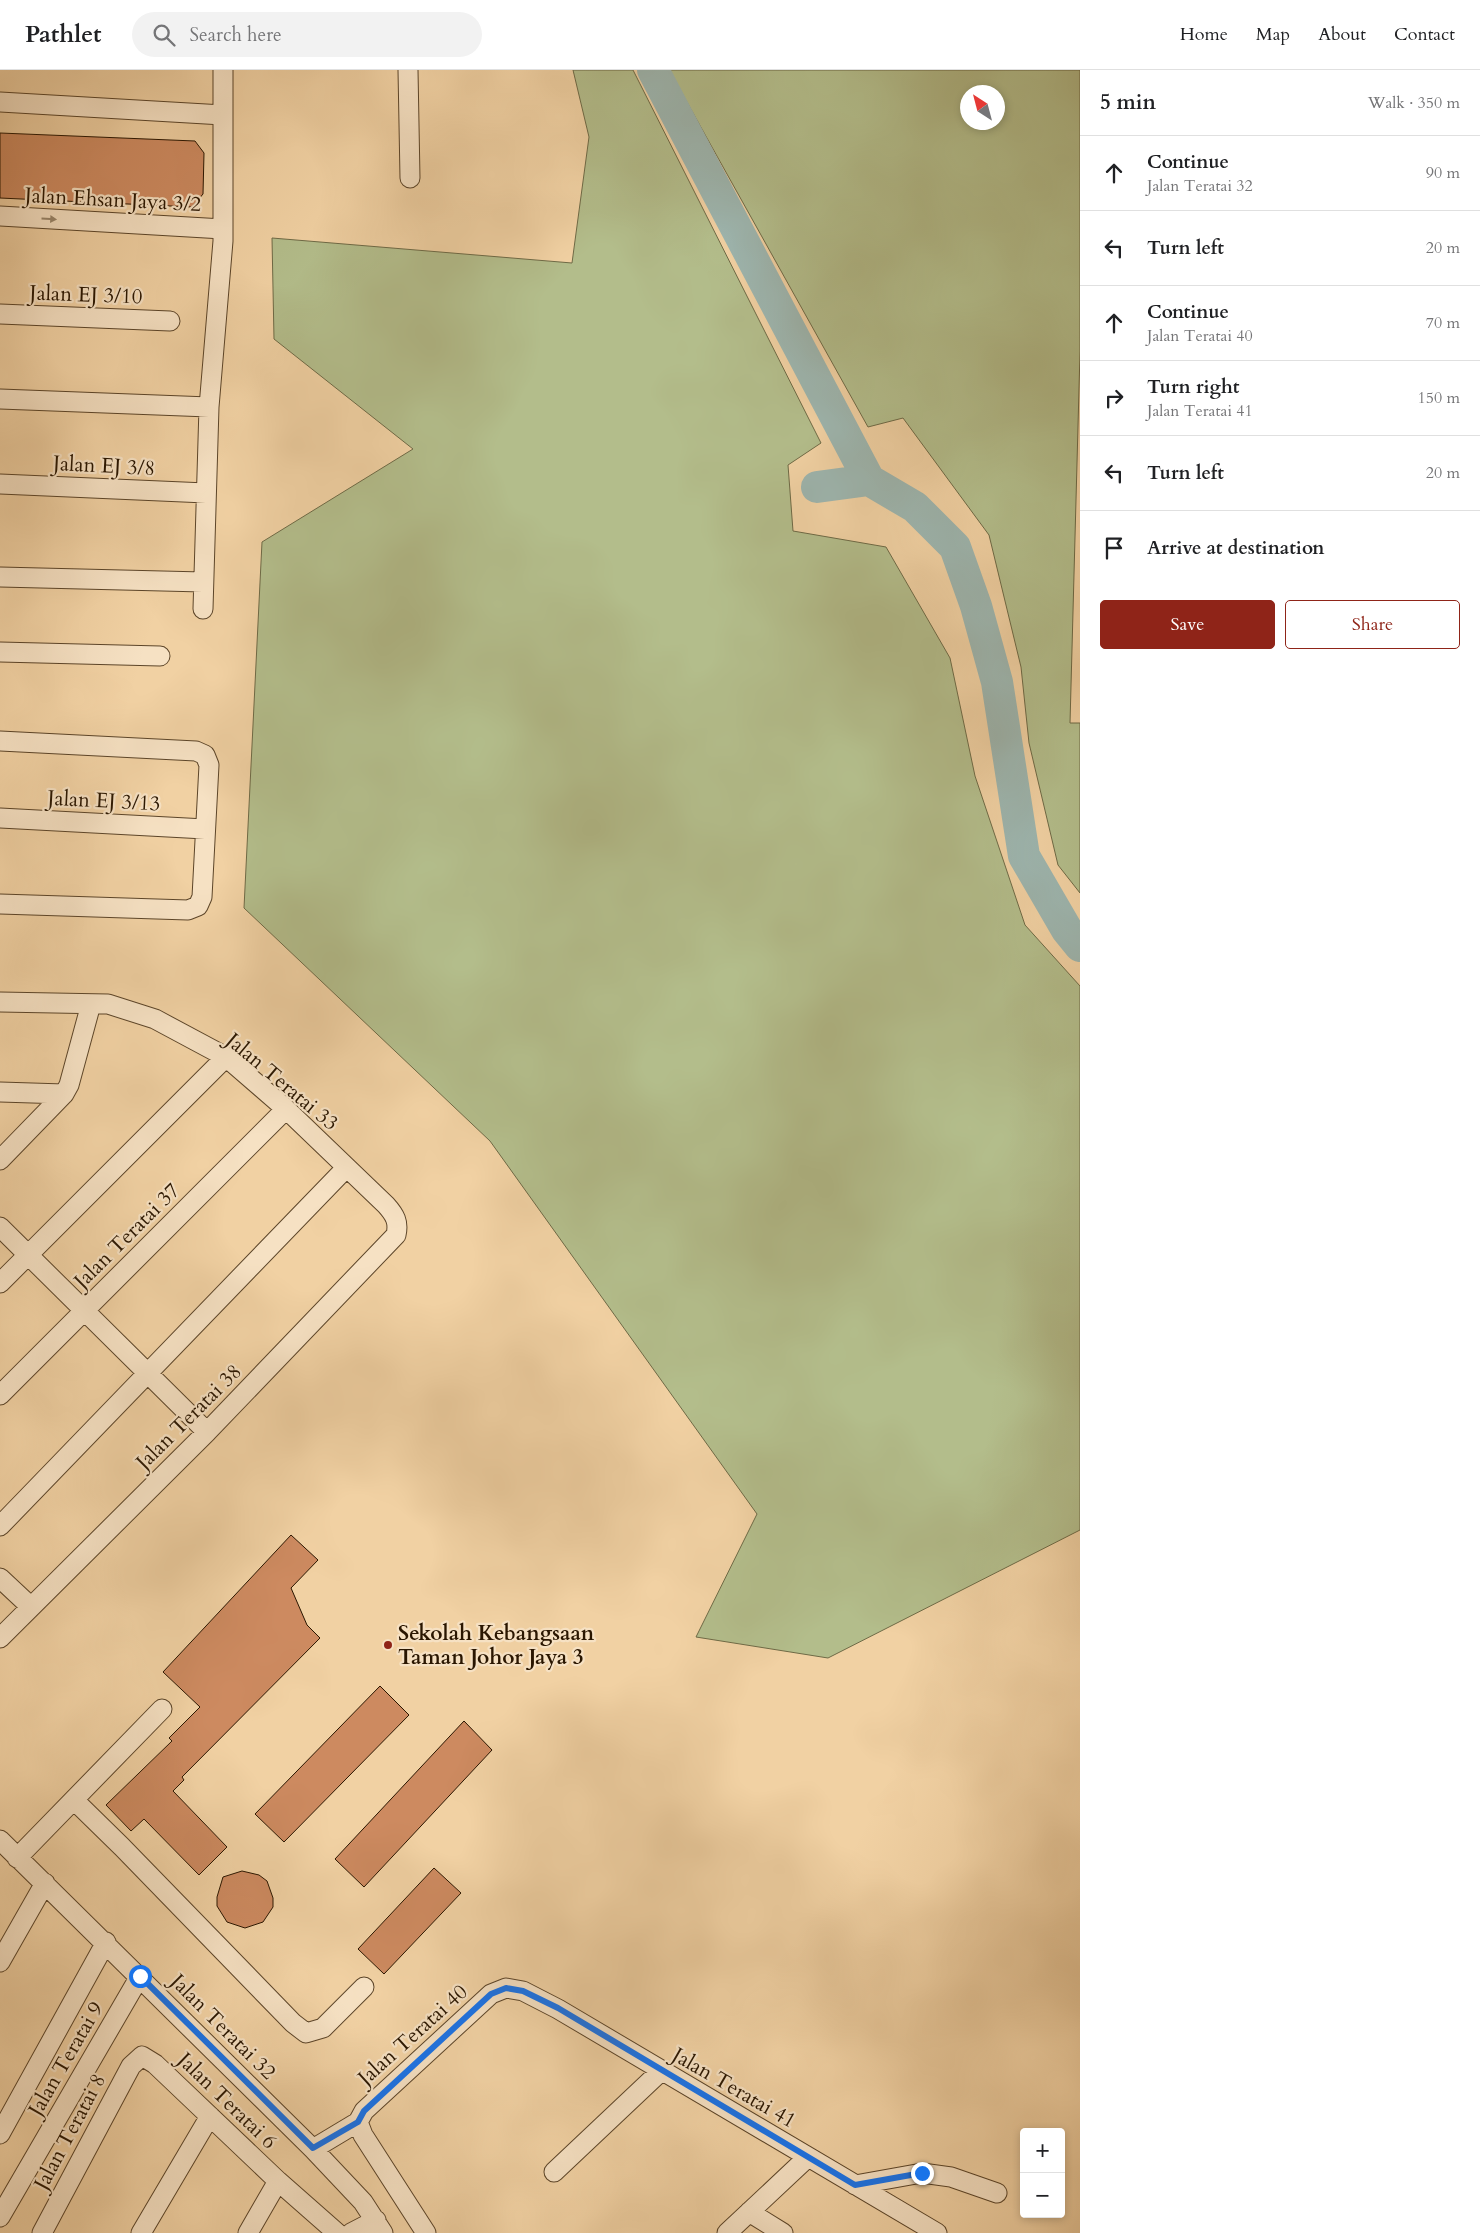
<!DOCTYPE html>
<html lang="en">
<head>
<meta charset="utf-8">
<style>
  body { margin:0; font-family:Cardo,serif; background:#f2f2f2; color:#202124 }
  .controls { position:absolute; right:15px; bottom:15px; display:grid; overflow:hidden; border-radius:5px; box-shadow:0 2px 8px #0003 }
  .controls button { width:45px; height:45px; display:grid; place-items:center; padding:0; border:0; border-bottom:1px solid #e0e0e0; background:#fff; color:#202124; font:25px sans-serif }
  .compass { position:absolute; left:960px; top:15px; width:45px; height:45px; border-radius:50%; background:#fff; box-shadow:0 2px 8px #0003; rotate:324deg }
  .stop { position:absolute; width:15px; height:15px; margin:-11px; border:4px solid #1a73e8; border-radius:50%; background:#fff }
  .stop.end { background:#1a73e8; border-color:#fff; box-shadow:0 1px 5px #0008 }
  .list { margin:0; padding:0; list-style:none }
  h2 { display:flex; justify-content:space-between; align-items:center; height:65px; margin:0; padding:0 20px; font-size:21px }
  h2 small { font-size:16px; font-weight:400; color:#757577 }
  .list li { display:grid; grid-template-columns:32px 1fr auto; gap:15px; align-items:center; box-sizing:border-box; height:75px; padding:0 20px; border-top:1px solid #e0e0e0 }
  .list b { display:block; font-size:19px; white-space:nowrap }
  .list p { margin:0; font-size:16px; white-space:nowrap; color:#757577 }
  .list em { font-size:16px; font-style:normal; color:#757577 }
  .actions { display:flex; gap:10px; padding:15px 20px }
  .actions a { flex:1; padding:11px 0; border:1px solid #8f2418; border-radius:5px; text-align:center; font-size:18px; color:#8f2418 }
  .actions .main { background:#8f2418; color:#fff }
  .icon { flex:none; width:28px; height:28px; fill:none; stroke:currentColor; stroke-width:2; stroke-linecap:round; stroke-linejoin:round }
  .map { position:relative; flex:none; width:1080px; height:2163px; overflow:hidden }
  header { display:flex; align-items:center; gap:30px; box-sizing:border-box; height:70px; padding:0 25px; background:#fff; border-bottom:1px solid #e0e0e0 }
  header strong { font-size:24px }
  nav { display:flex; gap:28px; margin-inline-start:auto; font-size:18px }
  .search { width:350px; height:45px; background:#f2f2f2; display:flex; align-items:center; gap:12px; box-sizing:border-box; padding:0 18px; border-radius:28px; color:#757577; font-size:19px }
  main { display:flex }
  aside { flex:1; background:#fff }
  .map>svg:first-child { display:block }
</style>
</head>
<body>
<header>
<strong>Pathlet</strong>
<div class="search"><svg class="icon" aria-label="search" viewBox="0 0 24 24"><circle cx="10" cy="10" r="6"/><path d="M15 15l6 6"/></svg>Search here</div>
<nav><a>Home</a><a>Map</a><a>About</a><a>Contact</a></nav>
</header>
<main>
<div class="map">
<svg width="1080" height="2163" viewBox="0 0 1080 2163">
  <rect width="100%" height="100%" fill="#f1d1a3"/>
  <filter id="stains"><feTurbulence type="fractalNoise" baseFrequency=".004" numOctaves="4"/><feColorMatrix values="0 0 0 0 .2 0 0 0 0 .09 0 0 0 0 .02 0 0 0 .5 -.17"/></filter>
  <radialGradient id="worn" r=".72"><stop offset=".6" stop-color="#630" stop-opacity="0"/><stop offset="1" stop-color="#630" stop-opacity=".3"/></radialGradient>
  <path fill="#b3bd8b" stroke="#6e6a46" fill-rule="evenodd" d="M573,0H633L821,373L788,395L793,461L886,477L950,588L975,706L1025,855L1080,916V1460L828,1588L696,1567L757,1444L490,1071L244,838L262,472L413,379L274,269L272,168L572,193L589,67Z
    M669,0H1080V282L1070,653H1080V823L1058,795L1029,673L1021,597L989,465L903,348L868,357ZM968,22H998V52H968Z"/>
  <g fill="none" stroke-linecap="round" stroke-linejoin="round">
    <path stroke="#9db5ae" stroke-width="32" d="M653,0L869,410
      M817,417L869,410L915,437L955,477L976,536L997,612L1024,786L1067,860L1080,876"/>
  </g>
  <path fill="#cd8a60" stroke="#2a1600" d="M0,63L195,71L204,83L203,124L192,137L0,128Z
    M291,1465L318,1490L291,1518L307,1555L320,1568L182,1707L184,1710L173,1721L227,1777L199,1805L144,1749L131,1761L106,1735L172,1671L169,1668L200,1637L163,1602Z
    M380,1616L409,1645L284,1772L255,1744Z
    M464,1651L492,1680L364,1817L335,1789Z
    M434,1798L461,1823L384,1904L358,1879Z
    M242,1801L259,1805L267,1811L273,1828V1837L263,1852L245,1858L227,1852L217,1836V1827L223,1807Z"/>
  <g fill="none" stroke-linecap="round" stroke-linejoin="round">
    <g stroke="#5c4529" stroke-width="21">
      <path id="minor" d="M408,0L410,108
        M0,32L223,45
        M0,146L223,159
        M0,244L170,251
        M0,329L209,337
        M0,414L206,423
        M0,507L203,512
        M203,539L209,337L223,171V0
        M0,582L160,586
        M0,671L196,681L205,685L209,695L202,827L198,836L188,840L0,834
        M0,748L205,759
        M0,932L108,934L155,949L226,987L286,1039L386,1135C395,1145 399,1152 396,1165L207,1362L0,1568
        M0,1022L64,1024
        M0,1090L64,1024L69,1015L91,934
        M0,1157L207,1362
        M0,1213L226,987
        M0,1325L286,1039
        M0,1456L346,1098
        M0,1508L31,1537
        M74,1730L122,1777L293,1953L306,1963L323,1958L364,1917
        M0,1770L313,2079L363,2132L383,2163
        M17,1788L162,1639
        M0,1892L45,1813
        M358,2052L364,2041L491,1924L506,1918L523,1921L558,1939L937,2163
        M358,2052L363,2065L426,2163
        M0,2064L106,1872
        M313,2079L358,2052
        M554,2102L661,2001
        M855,2115L922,2103L951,2107L997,2123
        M749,2142L783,2163
        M0,2147L140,1906
        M42,2163L131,1996L142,1986L155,1994L278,2111L337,2163
        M141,2163L210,2046
        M248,2163L278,2111
        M351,2163L376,2150
        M727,2163L808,2087"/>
    </g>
    <use href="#minor" stroke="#f6e1c3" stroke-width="19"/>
  </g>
  <defs><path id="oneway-solid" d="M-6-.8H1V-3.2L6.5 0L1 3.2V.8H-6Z" transform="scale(1.25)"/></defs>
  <use fill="#9a866b" href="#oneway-solid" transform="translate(49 149) rotate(3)"/>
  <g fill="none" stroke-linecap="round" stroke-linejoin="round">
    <path stroke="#1a73e8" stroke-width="6" d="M140,1906L313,2078L358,2052L364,2041L491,1924L506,1918L523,1921L558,1938L855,2115L922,2103"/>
  </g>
  <circle fill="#8f2418" stroke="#f6e1c3" stroke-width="2" cx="388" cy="1575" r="5"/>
  <g text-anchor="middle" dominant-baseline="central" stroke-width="4.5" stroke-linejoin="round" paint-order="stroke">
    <g font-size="21" fill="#2a1600" stroke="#f6e1c3">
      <text transform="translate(113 130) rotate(3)">Jalan Ehsan Jaya 3/2</text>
      <text transform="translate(86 225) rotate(2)">Jalan EJ 3/10</text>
      <text transform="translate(104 396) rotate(3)">Jalan EJ 3/8</text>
      <text transform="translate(104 731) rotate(3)">Jalan EJ 3/13</text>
      <text transform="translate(282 1012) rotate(40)">Jalan Teratai 33</text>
      <text transform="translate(127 1166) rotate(-45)">Jalan Teratai 37</text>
      <text transform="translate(189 1347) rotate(-45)">Jalan Teratai 38</text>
      <text transform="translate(223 1957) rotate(45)">Jalan Teratai 32</text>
      <text transform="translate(413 1965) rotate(-42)">Jalan Teratai 40</text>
      <text transform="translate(66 1989) rotate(-60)">Jalan Teratai 9</text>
      <text transform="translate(734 2018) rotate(30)">Jalan Teratai 41</text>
      <text transform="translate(227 2031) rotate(44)">Jalan Teratai 6</text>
      <text transform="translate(70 2062) rotate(-62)">Jalan Teratai 8</text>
    </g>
    <g font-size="21" font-weight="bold" fill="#2a1600" stroke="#f6e1c3" text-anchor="start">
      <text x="398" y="1563">Sekolah Kebangsaan<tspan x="398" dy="24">Taman Johor Jaya 3</tspan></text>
    </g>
  </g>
  <rect width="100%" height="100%" filter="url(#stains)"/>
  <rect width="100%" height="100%" fill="url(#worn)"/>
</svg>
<div class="controls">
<button>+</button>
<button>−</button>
</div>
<svg class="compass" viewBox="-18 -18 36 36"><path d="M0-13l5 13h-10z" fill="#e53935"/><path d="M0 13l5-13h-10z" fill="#757577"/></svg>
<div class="stop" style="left:140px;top:1906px"></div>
<div class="stop end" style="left:922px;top:2103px"></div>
</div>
<aside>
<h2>5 min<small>Walk · 350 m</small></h2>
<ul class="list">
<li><svg class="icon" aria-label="ahead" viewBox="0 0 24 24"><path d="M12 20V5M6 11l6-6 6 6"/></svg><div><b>Continue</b><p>Jalan Teratai 32</p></div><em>90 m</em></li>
<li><svg class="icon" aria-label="left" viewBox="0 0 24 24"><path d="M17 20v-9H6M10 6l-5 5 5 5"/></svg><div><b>Turn left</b></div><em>20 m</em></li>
<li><svg class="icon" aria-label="ahead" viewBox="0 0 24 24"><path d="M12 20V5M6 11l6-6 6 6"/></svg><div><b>Continue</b><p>Jalan Teratai 40</p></div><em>70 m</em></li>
<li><svg class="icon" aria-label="right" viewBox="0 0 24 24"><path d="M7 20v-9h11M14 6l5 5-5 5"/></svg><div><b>Turn right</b><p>Jalan Teratai 41</p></div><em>150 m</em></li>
<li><svg class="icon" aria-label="left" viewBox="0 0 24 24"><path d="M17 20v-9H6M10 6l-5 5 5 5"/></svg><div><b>Turn left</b></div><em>20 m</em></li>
<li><svg class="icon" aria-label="arrive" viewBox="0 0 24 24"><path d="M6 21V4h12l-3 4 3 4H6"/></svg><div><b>Arrive at destination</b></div></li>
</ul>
<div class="actions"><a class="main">Save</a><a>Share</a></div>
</aside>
</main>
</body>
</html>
